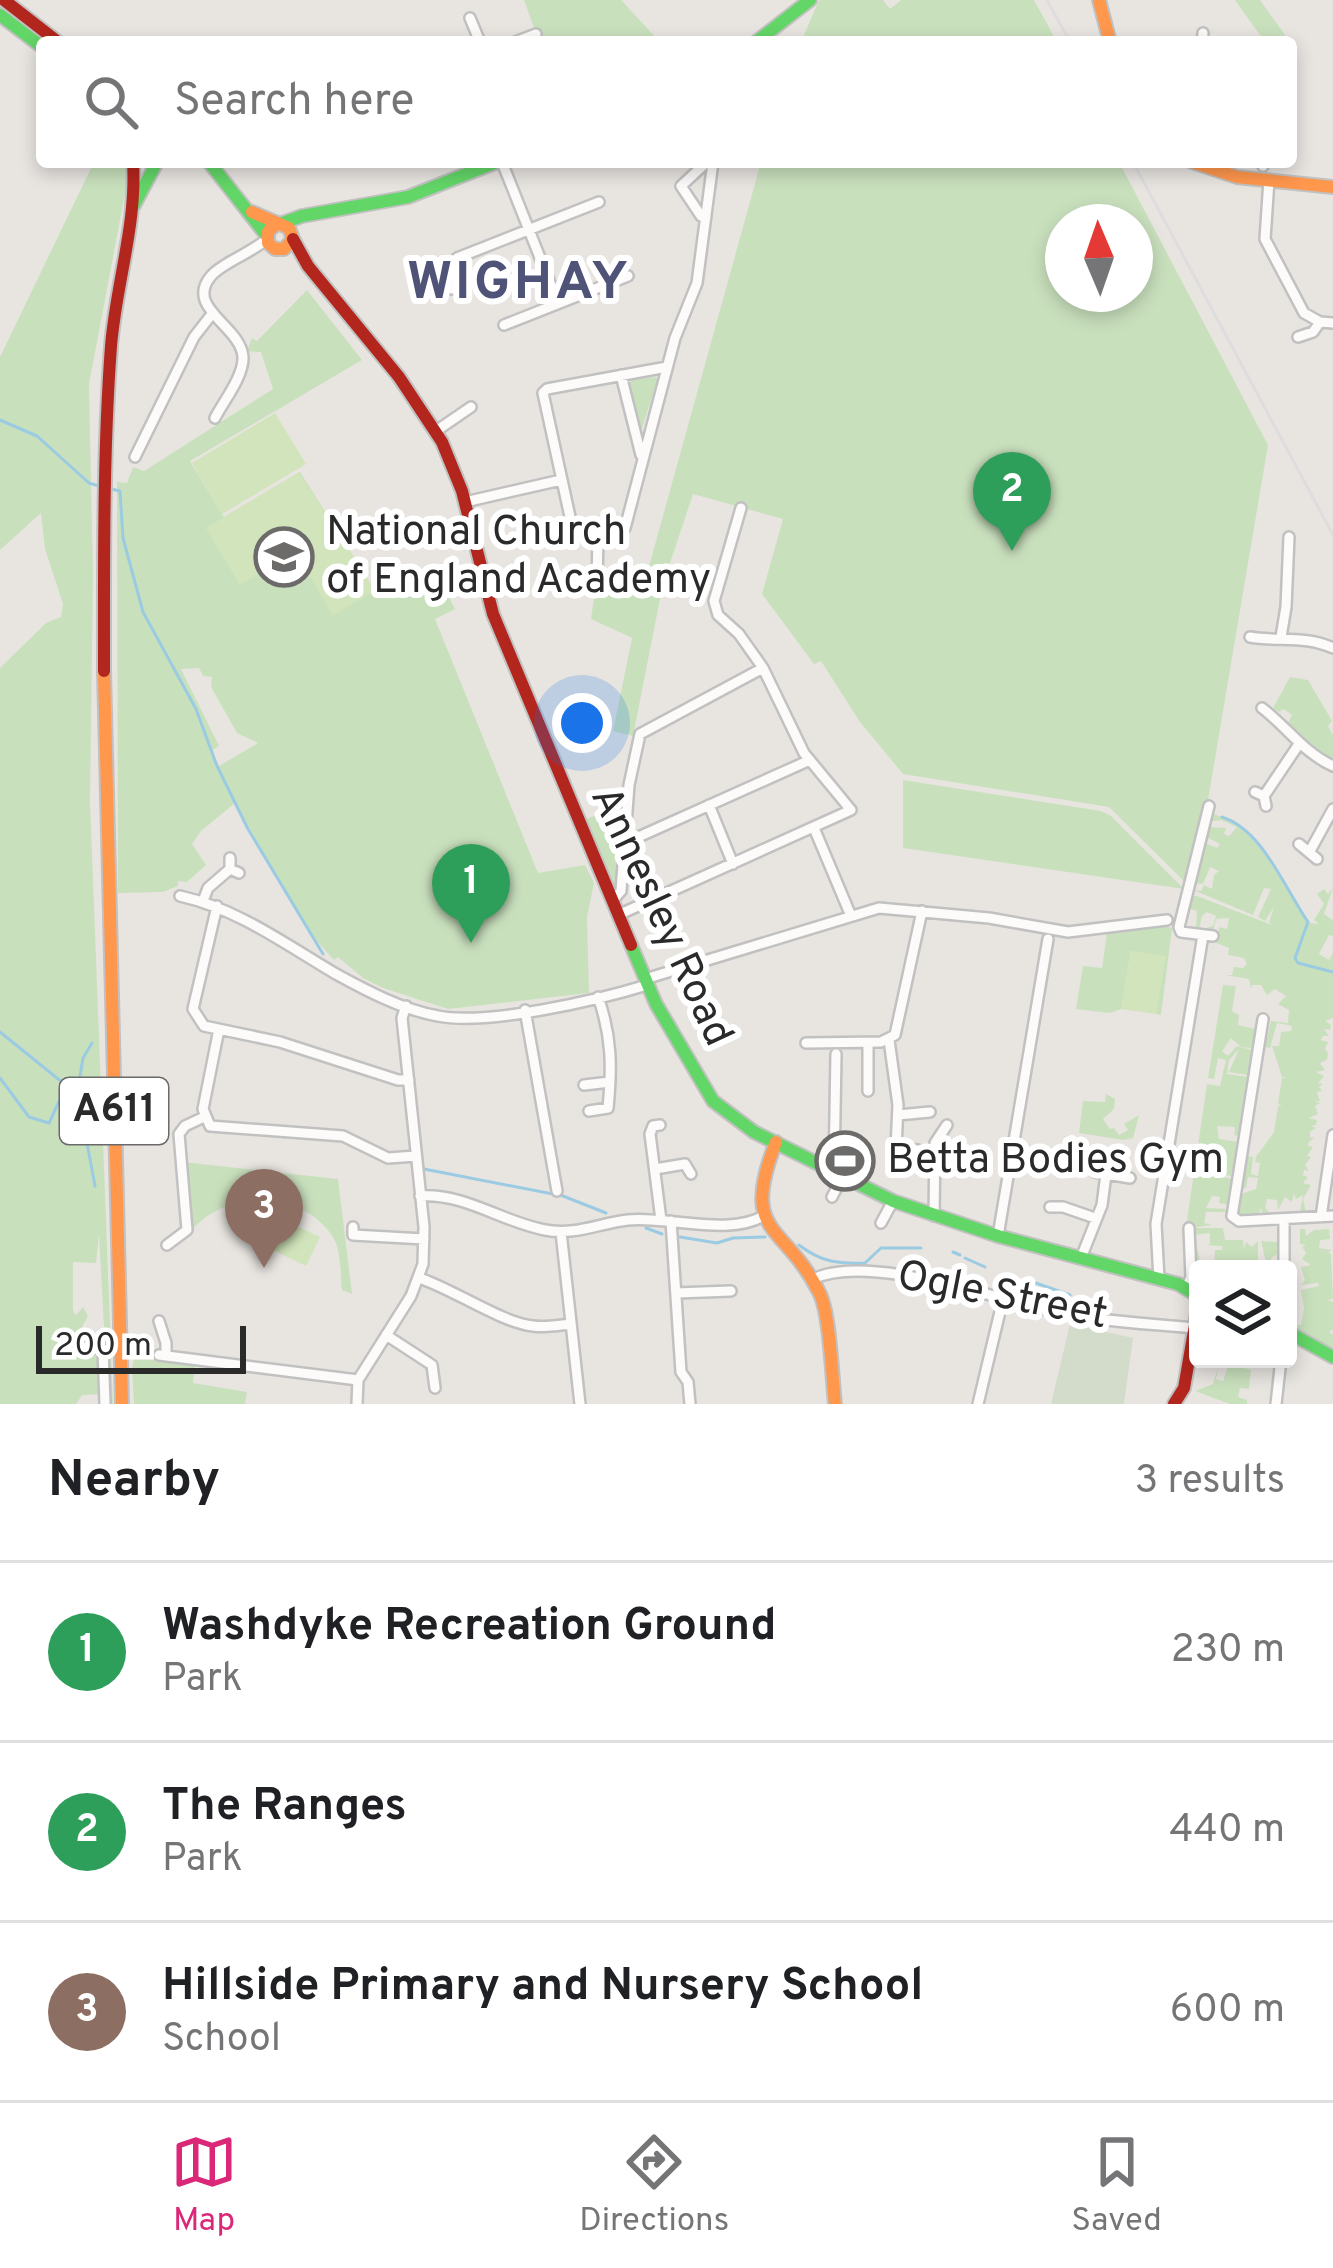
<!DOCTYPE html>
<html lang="en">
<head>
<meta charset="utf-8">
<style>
  body { margin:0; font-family:Overpass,sans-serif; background:#f6f6f6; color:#202124 }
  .controls { position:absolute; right:36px; bottom:36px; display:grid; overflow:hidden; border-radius:12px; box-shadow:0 6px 18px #0003 }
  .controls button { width:108px; height:108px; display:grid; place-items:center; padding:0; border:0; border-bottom:3px solid #e0e0e0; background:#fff; color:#202124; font:60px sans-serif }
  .compass { position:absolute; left:1045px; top:204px; width:108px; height:108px; border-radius:50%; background:#fff; box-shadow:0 6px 18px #0003; rotate:358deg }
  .scale { position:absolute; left:36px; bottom:30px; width:210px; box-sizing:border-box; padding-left:12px; border:6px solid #2a2a2a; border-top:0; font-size:33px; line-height:42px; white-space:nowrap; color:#2a2a2a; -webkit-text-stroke:9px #fff; paint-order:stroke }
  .you { position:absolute; left:582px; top:723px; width:42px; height:42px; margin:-30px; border:9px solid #fff; border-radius:50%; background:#1a73e8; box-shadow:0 0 0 18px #1a73e833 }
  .badge { display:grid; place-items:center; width:78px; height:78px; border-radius:50%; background:#db2777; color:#fff; font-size:39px; font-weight:700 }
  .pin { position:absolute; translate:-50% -99px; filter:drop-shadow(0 3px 6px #0008) }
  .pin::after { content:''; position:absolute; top:63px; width:42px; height:36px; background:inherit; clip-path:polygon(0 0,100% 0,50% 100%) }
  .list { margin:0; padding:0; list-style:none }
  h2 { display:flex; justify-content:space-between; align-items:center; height:156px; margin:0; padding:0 48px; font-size:51px }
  h2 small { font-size:39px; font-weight:400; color:#757577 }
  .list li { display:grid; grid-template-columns:78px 1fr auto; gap:36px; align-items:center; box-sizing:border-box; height:180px; padding:0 48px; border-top:3px solid #e0e0e0 }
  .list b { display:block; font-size:45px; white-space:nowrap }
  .list p { margin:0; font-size:39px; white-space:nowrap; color:#757577 }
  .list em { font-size:39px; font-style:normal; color:#757577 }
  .icon { flex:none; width:66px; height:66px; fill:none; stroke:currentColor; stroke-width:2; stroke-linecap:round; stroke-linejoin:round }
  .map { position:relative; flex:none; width:1333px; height:1404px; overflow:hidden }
  .search { position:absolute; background:#fff; box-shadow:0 6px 18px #0003; left:36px; right:36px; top:36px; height:132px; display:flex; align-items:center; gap:30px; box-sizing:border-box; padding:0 42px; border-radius:12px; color:#757577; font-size:45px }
  .sheet { height:696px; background:#fff }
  nav { display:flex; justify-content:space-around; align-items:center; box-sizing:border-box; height:168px; border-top:3px solid #e0e0e0; background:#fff; font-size:33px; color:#757577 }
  nav a { display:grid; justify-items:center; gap:6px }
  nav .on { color:#db2777 }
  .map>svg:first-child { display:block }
</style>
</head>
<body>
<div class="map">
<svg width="1333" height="1404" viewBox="0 0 1333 1404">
  <rect width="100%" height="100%" fill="#e8e5e1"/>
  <path fill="#c9e0bd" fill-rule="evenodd" d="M524,0H621L660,42H533L538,39Z
    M819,0H883L890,9L901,0H1034L1057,42H801Z
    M1235,0H1260L1290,42H1265Z
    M94,162H125L128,178L89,384L93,575L90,801L113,1404H108L99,1234L96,1263L73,1262V1311L76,1315L83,1307L88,1316L79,1333L84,1350L99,1352L103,1394L82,1395L76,1404H0V668L46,623L61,617L63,604L45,549L41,513L0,550V357Z
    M761,162H1119L1268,445L1207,806L1186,883L1109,807L903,774L860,722L821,661L814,664L762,594L783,519L693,494L663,584L633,736L613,731L632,638L591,619L595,590L604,587L643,588ZM1063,222H1135V294H1063Z
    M307,290L362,360L190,461L224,517L300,472L376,592L385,587L404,594L449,597L455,609L435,619L538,873L585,865L594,883L587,917L589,993L448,1009L383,988L363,978L338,957L334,960L309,932L235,803L201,831L192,844L206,865L187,882L178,881V886L163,892L118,893L117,482L127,483L133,467L144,471L273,389L261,352L247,351L252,338L257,341ZM199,668L203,676L212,677L211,687L237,733L258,743L219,766L211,751L219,746L181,669Z
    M655,377L658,379L640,434L629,385L631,380Z
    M1290,677L1308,680L1332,721L1328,726L1333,735V760L1310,746L1288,723L1292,715L1284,709L1279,712L1273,708Z
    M903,780L1101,811L1111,816L1184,889L903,848Z
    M603,813L623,818L615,886L586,819Z
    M1209,813C1261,826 1279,882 1310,923L1319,924L1314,920L1324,904L1317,894L1324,889L1328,894L1333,888L1324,914L1333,920V936L1329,935L1319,954L1329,960L1333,953V1018L1325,1021L1331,1025L1330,1030L1324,1029L1329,1036H1323L1321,1040L1328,1042L1325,1049L1328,1053L1327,1060L1320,1063L1325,1070L1316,1072L1324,1076L1318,1083L1323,1084L1319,1087L1322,1091L1317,1092L1320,1101H1315L1320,1103L1315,1106L1318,1114L1308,1118L1317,1120L1316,1125L1311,1126L1316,1128L1310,1132V1137L1314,1138L1309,1142L1308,1146L1313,1147L1307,1156L1311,1157L1305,1165L1309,1171L1304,1170L1303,1175L1308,1177L1303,1183L1311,1185L1303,1199L1306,1212H1300L1303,1195L1296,1199L1294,1193L1292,1202L1285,1197L1278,1210L1277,1200L1267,1199L1265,1208L1270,1213L1262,1214L1261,1207L1259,1214H1238L1241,1194L1256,1189L1258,1178L1248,1177L1246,1188H1242L1247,1156L1253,1157L1251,1174L1258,1176L1260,1163L1255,1162L1256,1157L1274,1132L1278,1106L1282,1105L1278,1104L1282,1078L1286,1077H1282L1272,1046H1279L1281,1032L1291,1031L1292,1026L1277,1023L1270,1048L1265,1047L1271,1021L1288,1023L1289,1010L1278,1004L1286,996L1275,989L1267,995L1261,985H1252L1251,989L1249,979L1225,975H1232L1234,967L1243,968L1247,964L1244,958L1228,955L1229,948L1214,942L1220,927L1227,929L1229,918L1216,919L1213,931L1203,929L1213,926L1216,916L1207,912L1202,916L1199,929H1196L1197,911L1187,908L1191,896H1197L1272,925L1269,922L1274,907L1265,921L1258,917L1271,889L1264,888L1253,915L1193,890L1201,891L1204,885L1212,889L1214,875L1219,871L1210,867L1203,884L1194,883L1205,843L1217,848L1220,844L1206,837L1208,827L1226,828L1224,834L1229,836L1237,827L1221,820L1207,822Z
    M1158,924L1172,928L1161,1015L1156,1014L1165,957L1131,951L1121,1009L1110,1013L1076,1009L1083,966L1102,968L1107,933Z
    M1223,985L1236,986L1232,1011L1239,1015L1238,1025L1255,1029L1252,1048L1241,1047L1231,1038L1222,1051L1228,1056L1237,1046L1252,1050L1248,1075L1229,1072L1239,1049L1229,1060L1227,1074L1248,1077L1238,1136L1234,1135L1235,1127L1217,1126L1219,1139L1238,1142L1232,1176L1219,1174L1217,1164L1214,1167L1218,1176L1232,1179L1228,1205L1219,1203L1220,1197L1212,1196L1206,1208L1225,1209L1226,1212H1206L1204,1223L1212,1225L1192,1228H1223L1225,1240H1243L1244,1249L1246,1242L1252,1247L1258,1241V1268L1266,1262L1261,1241L1277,1242L1279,1231L1280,1253L1272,1257L1267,1269H1204L1214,1264L1215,1250H1222V1246L1206,1245L1210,1244V1233L1194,1235L1200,1259L1194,1264L1186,1227L1207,1084L1220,1086L1226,1060L1218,1058L1214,1079L1208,1078Z
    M1106,1094L1115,1099L1114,1109L1103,1119L1110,1129L1114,1128L1119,1135L1128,1130L1124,1124L1139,1115L1133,1138L1123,1140L1079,1133L1083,1101L1105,1102Z
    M183,1162L338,1179L352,1294L342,1290C340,1273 342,1249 331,1234C297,1188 226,1190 191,1231Z
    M1300,1229H1305L1306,1236L1314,1230L1329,1229L1330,1239L1320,1240L1319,1248L1331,1250L1328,1253L1331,1254L1333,1299L1328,1300L1333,1302V1329L1329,1333L1333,1334V1348L1291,1325H1301L1304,1308L1301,1290L1319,1286L1318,1283L1301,1285L1305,1280L1301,1267L1311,1265L1302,1259L1306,1253L1302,1247L1306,1245L1300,1244Z
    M136,1350L196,1358L193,1383L247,1392L245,1404H134L132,1368Z
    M1223,1363L1251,1370L1249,1389L1240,1388L1238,1397L1247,1400V1404H1230L1195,1391L1213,1384L1218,1367L1216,1379L1223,1381L1228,1367Z"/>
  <path fill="#d3dbca" d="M1070,1324L1133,1338L1124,1404H1051Z"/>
  <path fill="#d1e4bb" d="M275,413L306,464L222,514L192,463Z
    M299,472L375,591L333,615L296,553L240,585L206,528Z
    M1131,951L1166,956L1156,1014L1121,1009Z
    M268,1212L320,1237L306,1266L254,1241Z"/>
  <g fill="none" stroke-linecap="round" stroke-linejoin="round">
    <path stroke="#9bcbe2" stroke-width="3" d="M0,420L37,436L89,483L102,487
      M111,489L120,491L123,538L143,612L196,709L217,766L248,829L323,954
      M1222,817C1263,830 1285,889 1308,922L1295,958L1298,963L1333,972
      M0,1032L73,1091
      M0,1078L29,1117L49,1123L63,1093L77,1094L83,1058L92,1043
      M78,1095L95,1186
      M424,1169L563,1196L606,1213
      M646,1228L662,1234
      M680,1237L717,1243L733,1238L765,1237
      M799,1245C821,1262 838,1264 865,1263L881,1248H921
      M953,1252L960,1255
      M965,1258L985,1267
      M1030,1281L1070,1295"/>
    <g stroke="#c2c1c1" stroke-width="14">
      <path id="street" d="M470,18L480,42
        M515,42L536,34
        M1202,42L1203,33
        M502,162L558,303
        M1263,166V162
        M1269,180L1265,239L1304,313L1320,322L1333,323
        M706,217L701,216L681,186L707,162
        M452,289L457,258L599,202
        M504,325L628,276
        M1298,337L1313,332L1320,322
        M667,367L547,389L543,393L572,526L577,532L617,534L625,528L675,338L697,283L713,162
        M621,375L641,455
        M215,418C223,402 244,376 243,357C241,326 184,308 211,276C222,263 251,253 267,239
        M436,431L471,407
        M135,457L194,337L212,314
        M465,502L561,480
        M597,586L598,533
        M1250,637C1278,642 1305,635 1333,648
        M1281,637L1286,607L1289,537
        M1262,708C1287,727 1304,753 1333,766
        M1255,792L1264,796L1266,806
        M1264,796L1299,744
        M709,805L733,864
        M1209,806L1179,927L1181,932L1213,936
        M814,828L851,916
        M625,843L810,760
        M1299,844L1317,859
        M1310,851L1333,809
        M230,858V869L239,873
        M180,896C238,909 285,944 336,974C367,991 403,1010 438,1016C487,1026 598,1000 647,985
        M203,901L208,888L230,869
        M612,901L621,891L629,785L640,734L763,668
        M217,906L193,1009L204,1026L280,1042L398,1080H409
        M618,915L851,810L804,753L763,668L739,634L718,615L714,601L741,508
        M645,979L879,908L989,918L1068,932L1167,920
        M525,1010L557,1191
        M1263,1019L1232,1216L1239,1221L1333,1216
        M219,1029L203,1109L210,1126L343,1136L388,1158L416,1156
        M889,1040L898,1105L896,1148L918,1150
        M806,1043L881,1042L895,1035L922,911
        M584,1085L610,1082
        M868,1091V1043
        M589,1111L608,1108C612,1068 612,1036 598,997
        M898,1115L930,1112
        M660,1125L653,1126L650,1134L661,1220
        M655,1169L685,1164L691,1174
        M834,1171L836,1054
        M1095,1172L1130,1178
        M420,1196C465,1193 502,1222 545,1230C574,1236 600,1223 628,1220C668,1216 731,1237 765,1215
        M832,1197L843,1176
        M1050,1207H1063L1095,1218
        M934,1216L935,1143L947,1125
        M1321,1217L1333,1135
        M671,1221L681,1372L688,1382L690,1404
        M881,1223L893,1201
        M353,1227V1235L424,1239
        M561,1232L580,1404
        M998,1236L1048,939
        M167,1245L187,1230L179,1134L185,1126L204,1117
        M1081,1258L1102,1205L1106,1174
        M1284,1269V1219
        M419,1278C453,1289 502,1323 533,1326C545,1328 559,1325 571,1324
        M813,1279C871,1251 1007,1304 1071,1315C1111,1322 1153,1324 1193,1328
        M1159,1279L1156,1224L1203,935
        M1186,1288L1191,1277L1189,1228
        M676,1293L731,1291
        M159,1321L166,1343V1356
        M386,1335L432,1365L435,1388
        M80,1347L103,1349L105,1404
        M159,1355L358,1380
        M357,1404L358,1380L411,1296L423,1264L424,1227L402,1018L406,1006
        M978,1404L1003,1299
        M1276,1404L1281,1359"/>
    </g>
    <g stroke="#c2c1c1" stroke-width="16">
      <path id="fast" d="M0,15L42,47
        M756,42L810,0
        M209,162L267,236
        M134,205L157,162
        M280,224L302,216L408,197L497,162
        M631,945L656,1004L713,1101L754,1132L893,1201L998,1236L1178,1284L1198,1296
        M1288,1332L1333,1357"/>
    </g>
    <g stroke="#c2c1c1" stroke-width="16">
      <path id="slow" d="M1099,0L1110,42
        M1192,162L1237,177L1333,187
        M252,212L289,228L293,239L284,249H275L268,243V232L275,225
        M104,671L122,1404
        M776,1142C739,1236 784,1222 819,1292C830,1312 832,1378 835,1404"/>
    </g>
    <g stroke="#c2c1c1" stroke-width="16">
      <path id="jam" d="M4,0L58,42
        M293,239L308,266L399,377L442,442L462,491L493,614L631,945
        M104,671C104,563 103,454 111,346C116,284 137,224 133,162
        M1174,1404L1184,1388L1198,1308"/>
    </g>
    <use href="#street" stroke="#fcfbfa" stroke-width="9"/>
    <use href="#fast" stroke="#63d668" stroke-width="12"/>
    <use href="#slow" stroke="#ff974d" stroke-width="12"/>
    <use href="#jam" stroke="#b3261e" stroke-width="12"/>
    <path stroke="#deddde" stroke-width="3" d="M1047,0L1070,42
      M1133,162L1333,535"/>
  </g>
  <defs>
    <g id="school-ring" transform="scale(3)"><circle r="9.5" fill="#fff" stroke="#6c6b6a" stroke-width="1.5"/><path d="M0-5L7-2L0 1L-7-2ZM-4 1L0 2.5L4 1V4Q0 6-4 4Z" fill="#6c6b6a"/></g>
    <g id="stadium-ring" transform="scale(3)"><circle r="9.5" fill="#fff" stroke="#6c6b6a" stroke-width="1.5"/><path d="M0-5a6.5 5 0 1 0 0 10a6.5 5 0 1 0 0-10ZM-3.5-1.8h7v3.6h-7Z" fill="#6c6b6a"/></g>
  </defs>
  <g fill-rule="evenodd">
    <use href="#school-ring" x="284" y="557"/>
    <use href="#stadium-ring" x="845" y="1161"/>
  </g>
  <g text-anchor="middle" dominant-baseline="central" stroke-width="12" stroke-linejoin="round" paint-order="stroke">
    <rect fill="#fff" stroke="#6a6a6a" stroke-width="3" x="60" y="1078" width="108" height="66" rx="9"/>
    <g font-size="39" font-weight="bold" fill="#2a2a2a">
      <text x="114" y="1111">A611</text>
    </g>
    <g font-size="42" fill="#2a2a2a" stroke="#fff" text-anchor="start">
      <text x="326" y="533">National Church<tspan x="326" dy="48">of England Academy</tspan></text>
      <text x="887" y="1161">Betta Bodies Gym</text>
    </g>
    <g font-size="42" fill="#2a2a2a" stroke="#fff">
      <text transform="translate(660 917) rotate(65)">Annesley Road</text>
      <text transform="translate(1002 1297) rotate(11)">Ogle Street</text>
    </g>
    <g font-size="54" font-weight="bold" letter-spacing="3" fill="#4f5377" stroke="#fff">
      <text x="519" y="284">WIGHAY</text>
    </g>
  </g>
</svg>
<div class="controls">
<button><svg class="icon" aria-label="layers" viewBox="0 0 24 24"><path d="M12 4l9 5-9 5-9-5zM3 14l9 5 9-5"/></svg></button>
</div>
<svg class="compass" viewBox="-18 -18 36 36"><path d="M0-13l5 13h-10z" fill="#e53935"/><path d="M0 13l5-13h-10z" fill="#757577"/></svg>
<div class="scale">200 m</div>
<div class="you"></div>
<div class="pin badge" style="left:471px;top:943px;background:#2e9e5b">1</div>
<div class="pin badge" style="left:1012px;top:551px;background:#2e9e5b">2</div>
<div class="pin badge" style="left:264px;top:1268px;background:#8d6e63">3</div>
<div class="search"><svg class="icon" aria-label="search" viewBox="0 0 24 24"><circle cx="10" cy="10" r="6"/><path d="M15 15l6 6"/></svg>Search here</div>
</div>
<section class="sheet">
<h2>Nearby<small>3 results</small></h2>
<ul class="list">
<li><span class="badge" style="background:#2e9e5b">1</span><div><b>Washdyke Recreation Ground</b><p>Park</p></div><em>230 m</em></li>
<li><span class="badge" style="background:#2e9e5b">2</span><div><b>The Ranges</b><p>Park</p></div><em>440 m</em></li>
<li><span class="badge" style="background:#8d6e63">3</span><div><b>Hillside Primary and Nursery School</b><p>School</p></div><em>600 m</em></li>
</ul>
</section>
<nav>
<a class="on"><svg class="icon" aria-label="map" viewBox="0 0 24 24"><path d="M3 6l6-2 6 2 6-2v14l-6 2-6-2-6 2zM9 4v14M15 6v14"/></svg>Map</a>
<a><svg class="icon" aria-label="directions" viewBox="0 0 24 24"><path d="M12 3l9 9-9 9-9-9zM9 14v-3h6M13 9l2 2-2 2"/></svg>Directions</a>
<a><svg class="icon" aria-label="saved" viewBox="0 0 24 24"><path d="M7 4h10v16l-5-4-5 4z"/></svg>Saved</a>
</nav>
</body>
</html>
